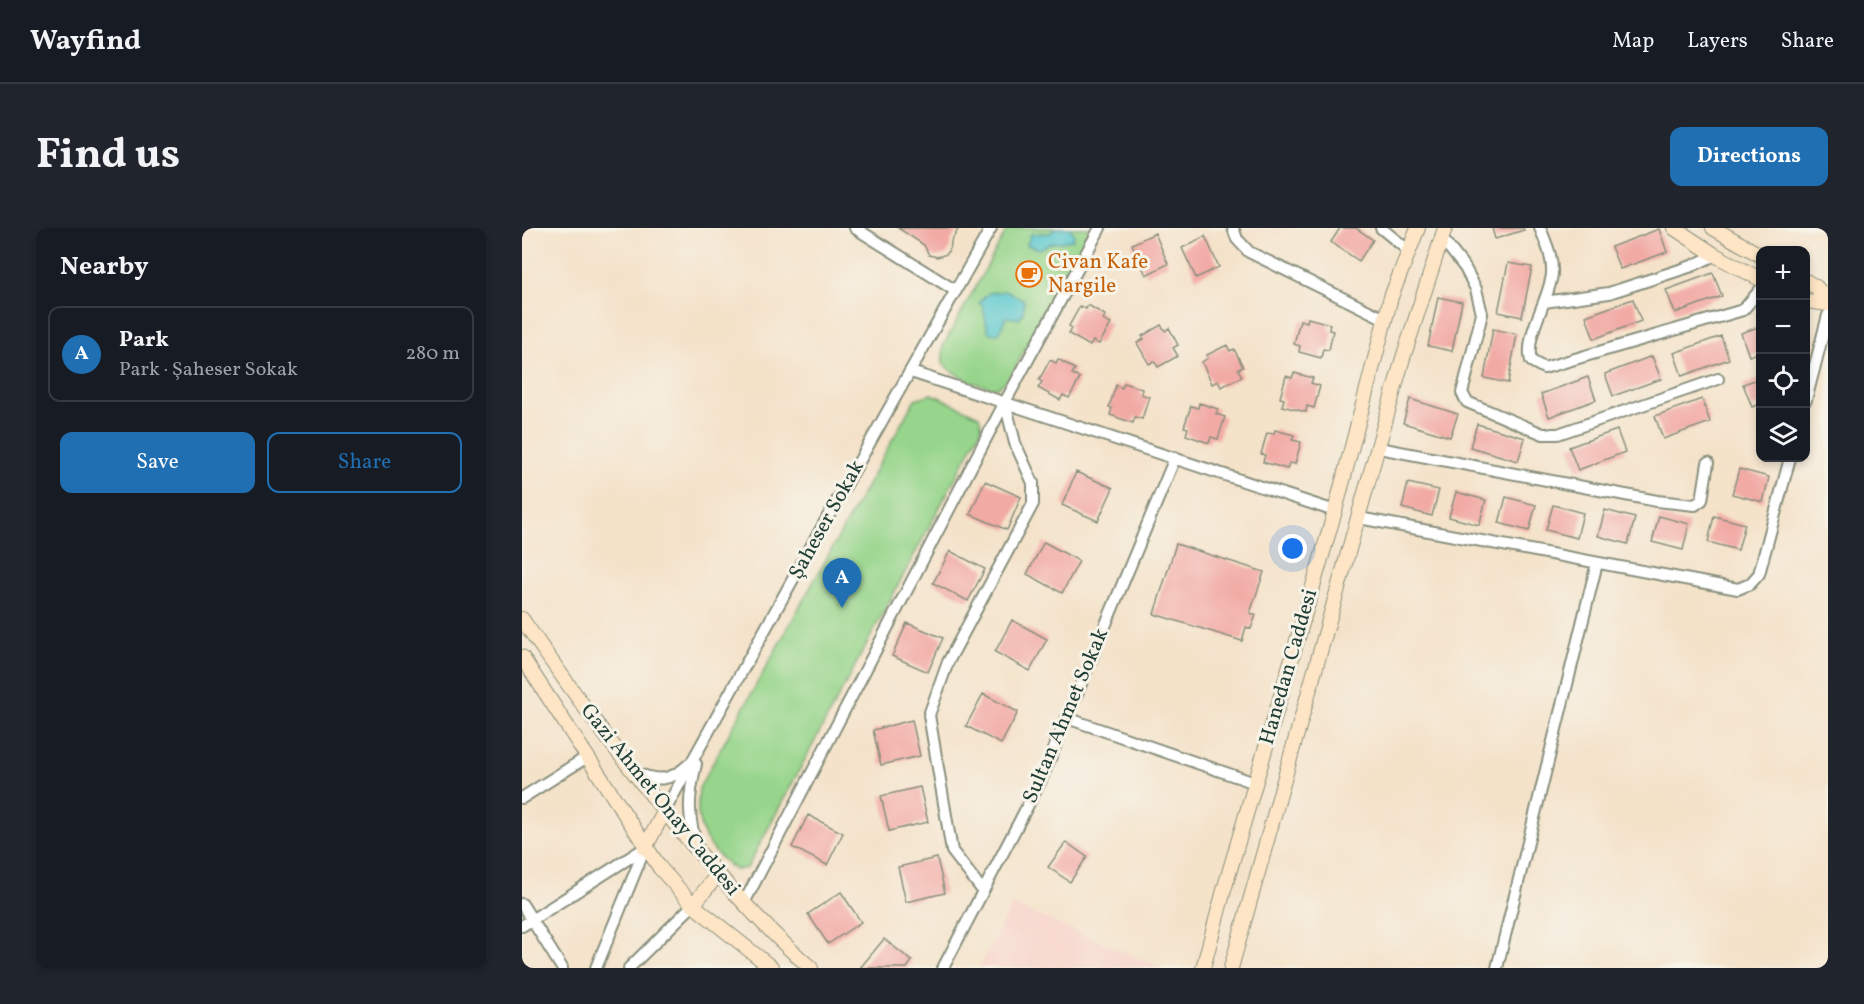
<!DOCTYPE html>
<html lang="en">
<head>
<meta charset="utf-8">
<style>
  body { margin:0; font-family:Vollkorn,serif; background:#20242c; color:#f1f3f6 }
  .controls { position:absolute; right:18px; top:18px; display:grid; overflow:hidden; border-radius:12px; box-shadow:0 3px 9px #0003 }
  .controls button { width:54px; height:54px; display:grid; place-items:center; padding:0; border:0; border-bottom:2px solid #363941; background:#171b24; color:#f1f3f6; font:30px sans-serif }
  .you { position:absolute; left:771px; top:321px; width:21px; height:21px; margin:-15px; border:4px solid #fff; border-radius:50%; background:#1a73e8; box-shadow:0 0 0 9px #1a73e833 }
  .badge { display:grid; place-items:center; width:39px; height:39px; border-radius:50%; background:#1f6fb2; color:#fff; font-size:20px; font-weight:700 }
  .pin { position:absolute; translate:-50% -50px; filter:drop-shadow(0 2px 3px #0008) }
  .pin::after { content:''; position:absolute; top:32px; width:21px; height:18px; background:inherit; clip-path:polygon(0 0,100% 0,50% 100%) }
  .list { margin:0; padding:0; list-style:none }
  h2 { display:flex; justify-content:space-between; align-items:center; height:78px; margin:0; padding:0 24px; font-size:26px }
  h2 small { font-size:20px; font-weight:400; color:#9ea1a6 }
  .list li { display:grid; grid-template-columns:39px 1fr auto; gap:18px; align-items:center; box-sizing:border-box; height:96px; margin:0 12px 12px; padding:0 12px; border:2px solid #363941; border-radius:12px }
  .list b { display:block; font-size:22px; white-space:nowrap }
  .list p { margin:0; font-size:20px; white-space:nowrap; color:#9ea1a6 }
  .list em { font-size:20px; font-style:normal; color:#9ea1a6 }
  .actions { display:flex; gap:12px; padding:18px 24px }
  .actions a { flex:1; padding:14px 0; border:2px solid #1f6fb2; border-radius:12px; text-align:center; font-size:21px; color:#1f6fb2 }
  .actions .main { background:#1f6fb2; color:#fff }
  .icon { flex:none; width:33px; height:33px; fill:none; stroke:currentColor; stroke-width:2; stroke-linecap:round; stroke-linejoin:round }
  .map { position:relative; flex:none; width:1306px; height:740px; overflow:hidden; border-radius:12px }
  header { display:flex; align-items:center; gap:36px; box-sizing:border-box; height:84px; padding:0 30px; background:#171b24; border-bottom:2px solid #363941 }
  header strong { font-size:28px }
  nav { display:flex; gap:33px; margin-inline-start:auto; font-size:21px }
  .intro { display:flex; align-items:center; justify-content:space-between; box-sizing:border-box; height:144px; padding:0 36px }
  h1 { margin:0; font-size:42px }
  .button { padding:15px 27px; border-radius:12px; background:#1f6fb2; color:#fff; font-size:21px; font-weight:700 }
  main { display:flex; gap:36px; padding:0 36px }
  aside { flex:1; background:#171b24; border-radius:12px; box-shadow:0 3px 9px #0003 }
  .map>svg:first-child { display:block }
</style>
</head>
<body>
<header>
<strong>Wayfind</strong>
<nav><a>Map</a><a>Layers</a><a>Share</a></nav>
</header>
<div class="intro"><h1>Find us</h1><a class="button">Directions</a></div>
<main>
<aside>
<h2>Nearby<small></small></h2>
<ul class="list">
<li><span class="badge">A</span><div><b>Park</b><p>Park · Şaheser Sokak</p></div><em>280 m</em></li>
</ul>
<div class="actions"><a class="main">Save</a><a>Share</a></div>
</aside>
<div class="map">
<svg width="1306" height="740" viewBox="0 0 1306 740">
  <rect width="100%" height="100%" fill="#f7f3e8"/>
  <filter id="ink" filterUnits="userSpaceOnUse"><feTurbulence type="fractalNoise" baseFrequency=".0167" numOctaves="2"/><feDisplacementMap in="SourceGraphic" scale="12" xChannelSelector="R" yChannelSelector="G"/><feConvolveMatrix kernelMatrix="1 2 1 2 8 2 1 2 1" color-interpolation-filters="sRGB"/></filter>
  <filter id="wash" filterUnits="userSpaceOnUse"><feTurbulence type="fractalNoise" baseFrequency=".008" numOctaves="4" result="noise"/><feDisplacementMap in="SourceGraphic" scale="24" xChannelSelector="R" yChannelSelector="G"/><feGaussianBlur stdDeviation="1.35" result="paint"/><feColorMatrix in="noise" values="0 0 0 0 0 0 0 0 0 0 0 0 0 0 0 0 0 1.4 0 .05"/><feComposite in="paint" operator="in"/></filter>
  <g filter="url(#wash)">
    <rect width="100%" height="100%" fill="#f4e2c9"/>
    <path fill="#f7d1c8" d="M490,677L640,740H457Z"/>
    <path fill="#96d58b" stroke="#5a8960" stroke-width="1.5" d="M486,0H568L487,151L474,160C453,157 436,150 421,136V118Z
      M410,166L457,188L460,200L225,640L214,642C195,630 177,607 176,584C175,576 177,568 177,560L393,171Z"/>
    <path fill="#5bc9cf" stroke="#3d8382" stroke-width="1.5" d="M534,0H548L552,6L551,12L531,15L517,21L505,17L509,6L528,5Z
      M485,63L502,72L501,85L497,91L484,89L477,105L472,106L466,104L461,79L457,74L467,65Z"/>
    <g id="blocks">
      <path fill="#f2aaa5" d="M376,0H437L429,13V17L425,26L415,29L407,27L402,17Z
        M818,0H834L851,12L837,33L809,14Z
        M970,0H1001L1002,2L973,11Z
        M1137,1L1145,24L1098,41L1089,19Z
        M633,5L646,36L624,47L610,16Z
        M683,8L697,39L674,50L660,20Z
        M496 45a10 10 0 1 1 20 0a10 10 0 1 1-20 0Z
        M986,35L1010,39L1000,89L976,84Z
        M1191,45L1200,68L1153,85L1144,62Z
        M916,69L940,74L930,123L906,118Z
        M1111,71L1119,93L1072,111L1064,88Z
        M566,77L583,87L581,92L589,96L577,116L571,113L568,118L547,106L550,100L547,98L558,78L564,81Z
        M786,90L808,96L807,102L811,103L807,122L801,121L799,130L777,124L778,118L772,116L778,92L785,94Z
        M639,97L643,103L647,100L656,117L651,120L656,128L636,139L632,133L627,136L615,115L622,111L620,108Z
        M1239,98V124L1227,128L1219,105Z
        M971,101L995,106L986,155L962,150Z
        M1199,108L1207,131L1160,148L1152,125Z
        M705,117L708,123L712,121L721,139L716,141L720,149L699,159L696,153L690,156L680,134L686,130L685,127Z
        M1130,128L1139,151L1091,168L1083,146Z
        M536,131L553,141L550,146L558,150L547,170L541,167L538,172L516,160L520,154L517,152L528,132L534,135Z
        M772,145L791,150L789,155L798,158L792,180L785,178L784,184L760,178L762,171L758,170L764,148L770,150Z
        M1066,149L1074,172L1027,189L1019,166Z
        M1239,150V176L1230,179L1221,156Z
        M602,155L620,161L619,166L627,169L620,191L613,189L611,195L588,187L590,180L587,179L594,157L600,160Z
        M888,171L936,186L928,209L881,195Z
        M1180,171L1188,194L1141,211L1133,188Z
        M677,175L696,181L694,186L703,189L696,211L689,209L687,215L664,207L666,200L662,199L669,178L676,180Z
        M955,196L1003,210L996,233L948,219Z
        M753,202L772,207L770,212L779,214L773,236L767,235L765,241L741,234L743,227L739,226L745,205L752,206Z
        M1095,202L1103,224L1056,242L1047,219Z
        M1217,241L1247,249L1241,274L1210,266Z
        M554,244L591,260L576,293L540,277Z
        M463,253L499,269L485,302L448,286Z
        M886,255L917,262L910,288L880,280Z
        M934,264L964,272L957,297L927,289Z
        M984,269L1014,277L1007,303L977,295Z
        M1031,277L1061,285L1055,310L1024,302Z
        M1083,282L1113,290L1106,316L1076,308Z
        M1137,288L1167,296L1161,322L1130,314Z
        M1192,288L1223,296L1216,322L1186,314Z
        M522,314L557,333L540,365L505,346Z
        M654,316L742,344L728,385L734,387L729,401L724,399L720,413L632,386Z
        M428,323L463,341L446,373L411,355Z
        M490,392L525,411L508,443L473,424Z
        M385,395L421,410L406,444L370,428Z
        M461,466L496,484L479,516L444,498Z
        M390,492L398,528L359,537L351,502Z
        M398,559L406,594L367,603L359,568Z
        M286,587L321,605L305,637L270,619Z
        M544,614L565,629L548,654L526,639Z
        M415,630L423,665L384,674L376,639Z
        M319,664L339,694L306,716L286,686Z
        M362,711L390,733L385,740H338Z"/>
    </g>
  </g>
  <g filter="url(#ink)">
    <use href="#blocks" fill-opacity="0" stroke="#8a907e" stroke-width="1.5"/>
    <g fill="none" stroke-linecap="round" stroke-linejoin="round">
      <g stroke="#8a907e" stroke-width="14">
        <path id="street" d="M333,0L434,63
          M711,0L715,11L727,24L863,91
          M859,0L887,23
          M1018,0C1024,15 1031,29 1030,46C1027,73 1002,107 1009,133L1022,140L1221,82L1238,62
          M919,9L943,40L954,61L960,86L940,165L945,174L1021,206H1036L1196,151
          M1022,74L1087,65L1170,38L1193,27
          M389,144L813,283
          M1284,172L1306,87
          M857,220L1135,273L1173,277L1180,272L1186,235
          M837,290L1216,361L1228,356L1237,346L1268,230
          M545,490L733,555
          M174,536C166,569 165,589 176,621
          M111,544C135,553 147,555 167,536
          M0,570L65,529
          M142,584L286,324L469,0
          M461,663L430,623L407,487L426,434L511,276V255L493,215L483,174
          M222,675L483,174L578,0
          M0,676L40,740
          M0,698L123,620
          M74,740L123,620
          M107,740L171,677
          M421,740L519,552L653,230
          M975,740L1075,335"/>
      </g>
      <g stroke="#8a907e" stroke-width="16">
        <path id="secondary" d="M1152,0L1193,27L1238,51
          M1191,0L1238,27
          M1284,53L1294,59L1306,73
          M1284,73L1306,76
          M0,391C57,473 115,553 181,629C215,668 249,706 289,740
          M0,429L138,640L171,677L250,740
          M123,620L142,584
          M171,677L196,646
          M681,740L702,662L813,283L869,69L896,0
          M709,740L881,130L923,0"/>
      </g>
      <use href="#street" stroke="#fff" stroke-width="10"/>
      <use href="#secondary" stroke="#fde5c5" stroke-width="14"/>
    </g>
  </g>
  <defs>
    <g id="cafe-ring" transform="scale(1.35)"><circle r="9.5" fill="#f7f3e8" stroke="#e8710a" stroke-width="1.5"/><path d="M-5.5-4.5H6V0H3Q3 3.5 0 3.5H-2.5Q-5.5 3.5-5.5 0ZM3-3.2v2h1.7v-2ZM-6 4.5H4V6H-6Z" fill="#e8710a"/></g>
  </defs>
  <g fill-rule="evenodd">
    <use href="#cafe-ring" x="507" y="46"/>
  </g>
  <g text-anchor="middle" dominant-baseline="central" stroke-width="6" stroke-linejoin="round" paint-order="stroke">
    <g font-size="21" fill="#c56008" stroke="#f7f3e8" text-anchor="start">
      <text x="526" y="34">Civan Kafe<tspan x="526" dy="24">Nargile</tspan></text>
    </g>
    <g font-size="21" fill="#1f3d34" stroke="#f7f3e8">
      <text transform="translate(305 292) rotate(-61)">Şaheser Sokak</text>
      <text transform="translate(767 439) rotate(-74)">Hanedan Caddesi</text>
      <text transform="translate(544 488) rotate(-67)">Sultan Ahmet Sokak</text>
      <text transform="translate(138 572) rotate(51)">Gazi Ahmet Onay Caddesi</text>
    </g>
  </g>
</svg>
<div class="controls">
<button>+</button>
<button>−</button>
<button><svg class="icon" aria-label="locate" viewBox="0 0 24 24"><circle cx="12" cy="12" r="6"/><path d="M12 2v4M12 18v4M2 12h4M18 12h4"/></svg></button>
<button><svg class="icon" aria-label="layers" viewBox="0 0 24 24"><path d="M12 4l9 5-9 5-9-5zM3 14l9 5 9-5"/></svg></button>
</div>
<div class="you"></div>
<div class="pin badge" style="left:320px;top:380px">A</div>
</div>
</main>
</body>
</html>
